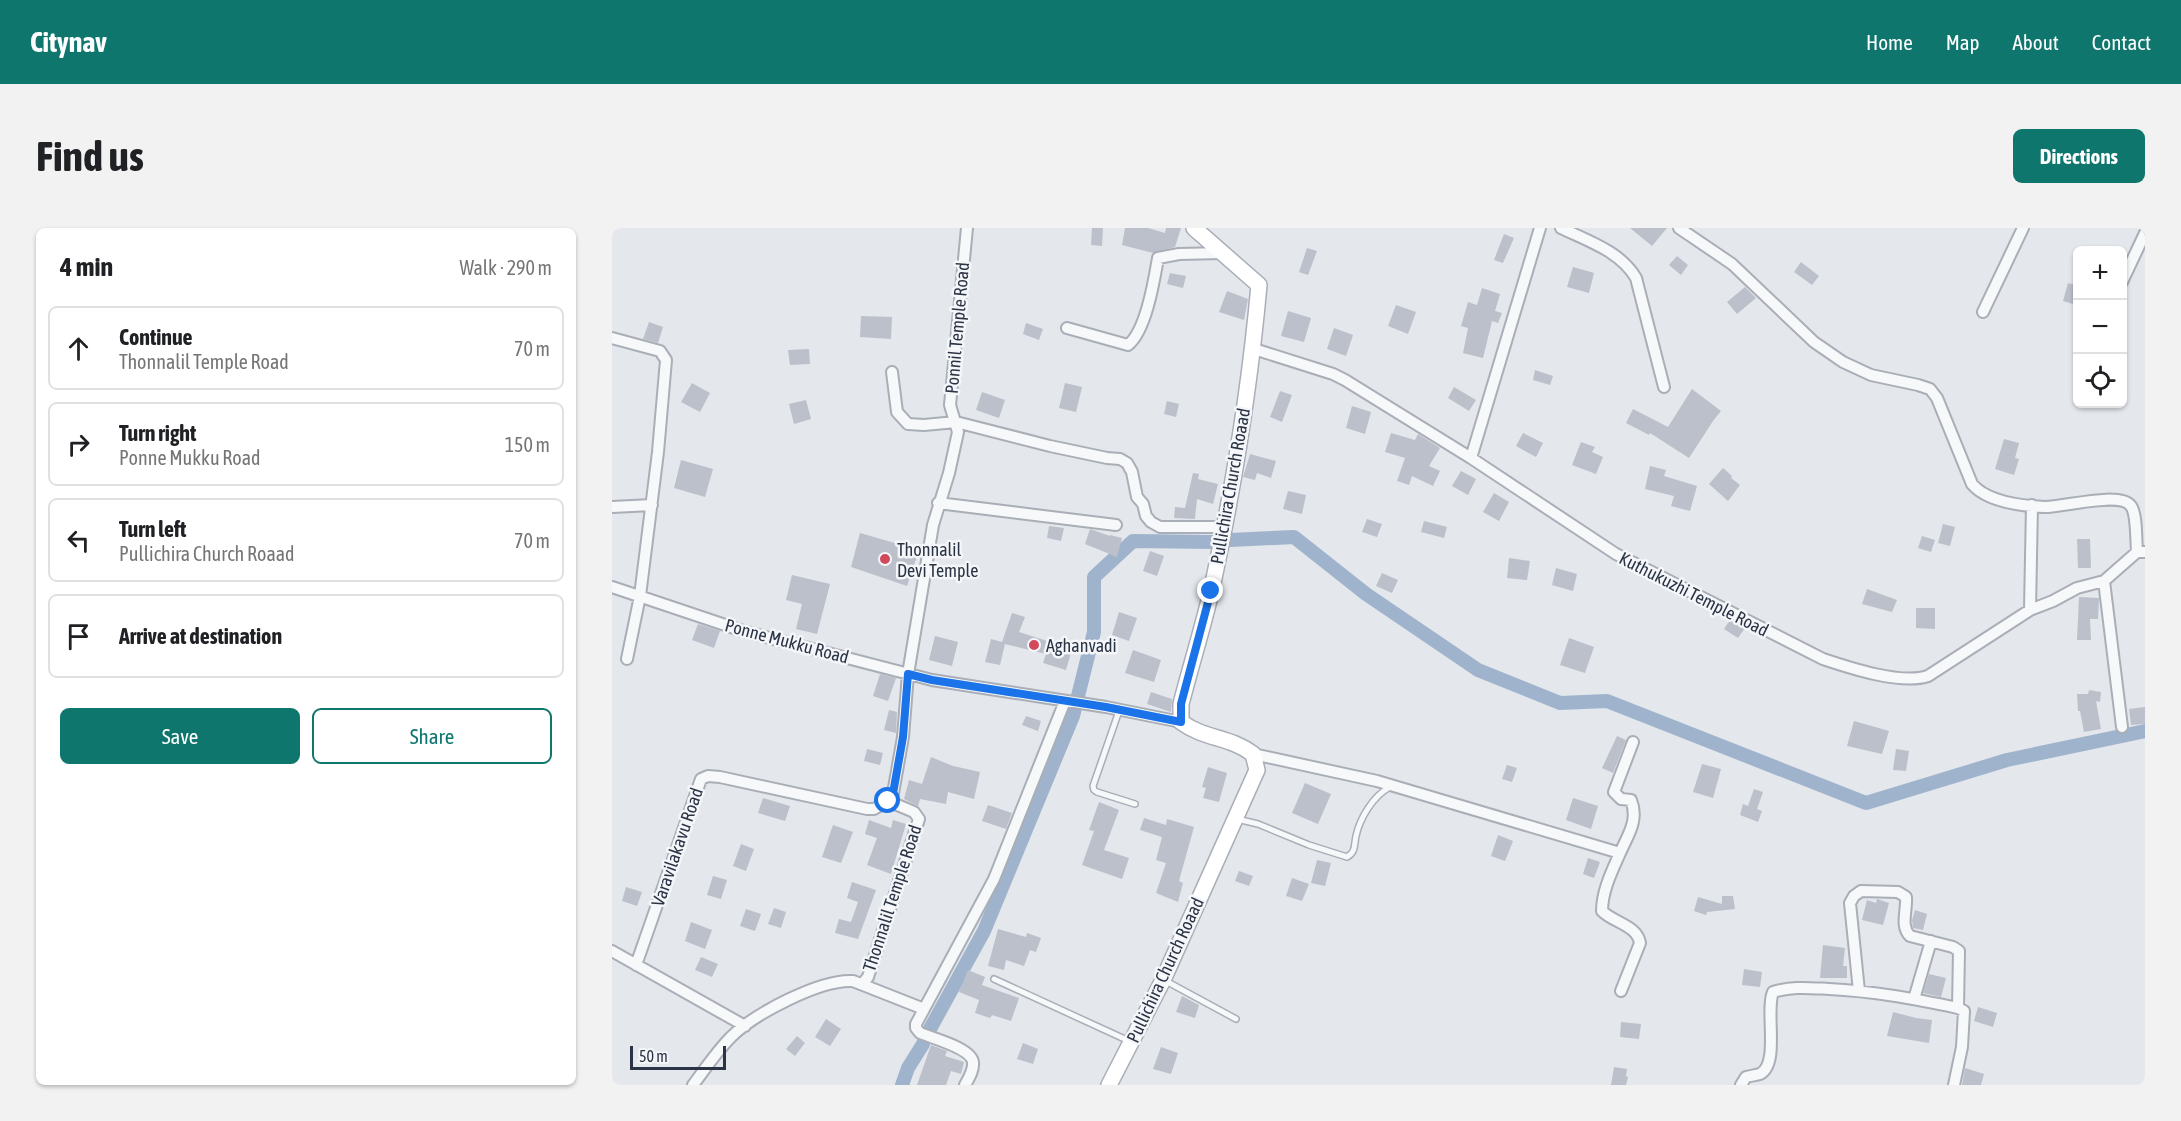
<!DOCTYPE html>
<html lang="en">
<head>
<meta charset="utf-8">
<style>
  body { margin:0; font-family:"Asap Condensed",sans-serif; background:#f2f2f2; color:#202124 }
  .controls { position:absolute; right:18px; top:18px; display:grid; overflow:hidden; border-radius:9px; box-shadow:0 2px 4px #0004 }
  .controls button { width:54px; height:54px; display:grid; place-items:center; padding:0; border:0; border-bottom:2px solid #e0e0e0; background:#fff; color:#202124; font:30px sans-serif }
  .scale { position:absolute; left:18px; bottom:15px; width:96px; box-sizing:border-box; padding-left:6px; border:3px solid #2b3445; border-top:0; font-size:16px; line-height:21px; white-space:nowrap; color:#2b3445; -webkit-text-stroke:4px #f4f6f9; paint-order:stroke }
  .stop { position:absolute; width:18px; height:18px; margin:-14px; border:4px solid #1a73e8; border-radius:50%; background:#fff }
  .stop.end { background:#1a73e8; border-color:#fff; box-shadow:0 2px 6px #0008 }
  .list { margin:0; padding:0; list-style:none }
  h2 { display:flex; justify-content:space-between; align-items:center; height:78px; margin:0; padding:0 24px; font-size:26px }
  h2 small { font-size:20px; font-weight:400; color:#757577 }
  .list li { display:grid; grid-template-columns:39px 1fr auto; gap:18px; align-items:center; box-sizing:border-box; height:84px; margin:0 12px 12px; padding:0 12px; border:2px solid #e0e0e0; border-radius:9px }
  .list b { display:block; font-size:22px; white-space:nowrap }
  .list p { margin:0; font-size:20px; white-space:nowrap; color:#757577 }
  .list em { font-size:20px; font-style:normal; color:#757577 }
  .actions { display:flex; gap:12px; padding:18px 24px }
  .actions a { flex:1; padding:14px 0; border:2px solid #0f766e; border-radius:9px; text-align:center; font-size:21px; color:#0f766e }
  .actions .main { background:#0f766e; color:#fff }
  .icon { flex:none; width:33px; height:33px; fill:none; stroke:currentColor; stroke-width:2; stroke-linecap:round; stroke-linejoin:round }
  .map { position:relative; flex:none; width:1533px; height:857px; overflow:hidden; border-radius:9px }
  header { display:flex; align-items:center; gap:36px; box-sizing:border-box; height:84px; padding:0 30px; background:#0f766e; color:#fff }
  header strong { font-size:28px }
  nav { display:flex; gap:33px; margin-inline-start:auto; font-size:21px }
  .intro { display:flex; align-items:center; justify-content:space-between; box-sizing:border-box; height:144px; padding:0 36px }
  h1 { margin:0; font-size:42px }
  .button { padding:15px 27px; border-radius:9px; background:#0f766e; color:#fff; font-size:21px; font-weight:700 }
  main { display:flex; gap:36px; padding:0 36px }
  aside { flex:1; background:#fff; border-radius:9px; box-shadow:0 2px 4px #0004 }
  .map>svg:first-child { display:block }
</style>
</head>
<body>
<header>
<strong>Citynav</strong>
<nav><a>Home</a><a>Map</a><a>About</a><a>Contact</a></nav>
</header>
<div class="intro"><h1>Find us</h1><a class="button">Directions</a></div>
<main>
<aside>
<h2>4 min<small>Walk · 290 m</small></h2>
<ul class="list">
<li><svg class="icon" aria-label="ahead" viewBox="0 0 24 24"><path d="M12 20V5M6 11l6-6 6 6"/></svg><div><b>Continue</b><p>Thonnalil Temple Road</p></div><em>70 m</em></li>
<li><svg class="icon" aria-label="right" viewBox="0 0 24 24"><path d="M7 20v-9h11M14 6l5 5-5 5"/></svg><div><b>Turn right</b><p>Ponne Mukku Road</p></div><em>150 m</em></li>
<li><svg class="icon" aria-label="left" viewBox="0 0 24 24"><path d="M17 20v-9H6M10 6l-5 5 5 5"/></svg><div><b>Turn left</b><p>Pullichira Church Roaad</p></div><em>70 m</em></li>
<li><svg class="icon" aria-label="arrive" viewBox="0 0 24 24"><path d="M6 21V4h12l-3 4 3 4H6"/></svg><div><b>Arrive at destination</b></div></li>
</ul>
<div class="actions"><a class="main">Save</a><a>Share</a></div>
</aside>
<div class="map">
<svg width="1533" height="857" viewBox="0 0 1533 857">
  <rect width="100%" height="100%" fill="#e4e7ec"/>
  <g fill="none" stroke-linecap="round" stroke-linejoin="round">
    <path stroke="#9fb4cc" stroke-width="14" d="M618,312L682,309L754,366L866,442L948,475L995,473L1254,575L1395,532L1533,503
      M318,801L372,703L461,488L482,404V349L521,313L601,314
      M290,857L296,840L311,816"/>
  </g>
  <path fill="#bbc0ca" d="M480,0H491L490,18L479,17Z
    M513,0H536L553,5L554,0H569L563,19L541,25L510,17Z
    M1018,0H1055L1040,18Z
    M892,6L902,10L891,35L882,32Z
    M695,20L705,23L696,47L687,44Z
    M1065,28L1076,37L1069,47L1057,37Z
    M1189,34L1207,48L1200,57L1182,44Z
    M961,39L982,45L977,65L955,59Z
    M558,45L574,48L571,60L555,56Z
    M1456,55L1466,58L1464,77L1451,73Z
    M1133,59L1144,70L1125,86L1115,74Z
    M870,60L888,66L883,83L890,85L886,95L880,93L871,130L851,125L856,100L849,98L856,74L865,77Z
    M615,63L636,71L632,92L607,84Z
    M784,77L804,84L796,106L776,98Z
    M676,83L699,90L692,114L669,108Z
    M249,88L280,89L279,111L248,109Z
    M37,94L51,99L46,115L31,111Z
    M414,95L431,101L427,112L411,106Z
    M722,100L741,107L734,128L715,121Z
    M197,121L198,136L178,137L176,122Z
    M923,142L941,148L938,157L921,152Z
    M80,155L98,165L88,184L69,174Z
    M453,155L470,159L464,184L447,180Z
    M842,159L864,172L857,183L836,170Z
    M1080,161L1109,183L1101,193L1077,230L1038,205L1037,207L1014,195L1021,181L1056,199Z
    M668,163L680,167L670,194L658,189Z
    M370,164L393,172L387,190L364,182Z
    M194,172L199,191L182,196L177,176Z
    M555,173L567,176L564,189L552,186Z
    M740,178L759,184L753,206L734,200Z
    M779,205L803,212L806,206L828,220L817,238L828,243L821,258L800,248L797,257L785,253L793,230L773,224Z
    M911,205L931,215L924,229L904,218Z
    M1392,211L1407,215L1403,230L1407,231L1402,247L1383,241Z
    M969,214L983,219L980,224L991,229L984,246L960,237Z
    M638,226L664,233L659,250L645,245L643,252L631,249Z
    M69,232L101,241L93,269L62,260Z
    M1038,238L1054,242L1052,248L1085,258L1078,283L1059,278L1062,268L1033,261Z
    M1111,240L1120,248L1119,250L1128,257L1116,273L1097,256Z
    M849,243L864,251L856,267L840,258Z
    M581,245L587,246L586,251L606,256L601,276L585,271L583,291L562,290L563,279L573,280Z
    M676,263L694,267L690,286L671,281Z
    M882,265L897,274L887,293L871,284Z
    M755,291L770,296L765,309L750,304Z
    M812,293L835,299L832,310L809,304Z
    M1331,296L1343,299L1338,318L1326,315Z
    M437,298L452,300L449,313L435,310Z
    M478,301L498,308V307L510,310L505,329L473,316Z
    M248,305L307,322L295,358L239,339Z
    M1310,308L1323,312L1319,324L1306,320Z
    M1465,311H1478L1479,340H1466Z
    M538,323L552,328L545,348L531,343Z
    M897,330L918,333L915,352L895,350Z
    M944,340L965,346L961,363L940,357Z
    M770,345L786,352L780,365L764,358Z
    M180,347L218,356L205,406L184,401L190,376L174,372Z
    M1255,361L1285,372L1280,384L1250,376Z
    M1467,369L1487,370L1486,391H1478L1479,412H1465Z
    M1304,380H1323V401L1304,400Z
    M507,384L525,390L517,413L500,407Z
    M400,385L413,389L407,404L460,421L454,442L431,435L434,426L393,416L388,437L373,434L379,411L390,414Z
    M1118,392L1133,400L1126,410L1112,401Z
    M86,396L108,403L102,420L80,412Z
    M323,408L346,414L340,438L317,432Z
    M957,410L982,419L973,445L948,437Z
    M521,422L549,432L542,454L513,445Z
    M268,446L284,450L276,473L261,468Z
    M1477,462L1489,464L1488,474L1484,473L1489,501L1472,504L1468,483H1466L1465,466H1476Z
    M539,464L560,471L559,484L535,476Z
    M1533,479V496L1519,497L1517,481Z
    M277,482L285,484L284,505L272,502Z
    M414,488L429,493L426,503L410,497Z
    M1242,493L1277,503L1270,526L1235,518Z
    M1005,508L1014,512L1001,545L990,540Z
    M255,521L271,525L268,537L252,533Z
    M1284,521L1297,523L1294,543L1281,542Z
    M319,529L341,538L368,544L362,571L336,564L334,576L308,571L306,578L292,571L297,552L310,556Z
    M1090,536L1109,541L1101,570L1081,564Z
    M895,537L905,540L900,554L890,551Z
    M596,539L615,545L607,574L591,570L594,560L590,559Z
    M693,555L719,566L706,596L680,585Z
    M1142,561L1151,564L1145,581L1150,583L1146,594L1128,587L1131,576L1136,578Z
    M151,570L178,578L173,593L146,585Z
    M961,570L986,578L979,601L954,592Z
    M487,574L507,582L492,622L517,630L510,651L470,637L482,603L477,602Z
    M376,577L400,585L394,601L370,593Z
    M532,590L554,597L555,591L582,599L567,653L571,655L566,674L544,665L554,635L544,632L550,609L528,602Z
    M257,592L279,600L281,592L294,596L279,646L255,637L265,610L253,606Z
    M221,597L241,604L229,635L210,629Z
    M886,607L901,613L893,633L879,628Z
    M129,616L142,621L134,643L121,638Z
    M976,630L988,634L982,650L971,646Z
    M705,632L719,635L713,658L699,655Z
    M627,643L641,648L637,658L623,653Z
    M101,648L115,652L109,671L95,667Z
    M680,650L697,656L690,673L674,668Z
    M240,654L264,662L246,711L223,705L227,691L239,694L246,674L235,670Z
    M14,659L30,664L25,678L10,673Z
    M1110,668H1121L1123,681L1095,684L1094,687L1082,683L1086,669L1110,676Z
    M1265,671L1277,675L1271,697L1250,692L1255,672L1264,675Z
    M162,680L174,684L169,700L156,696Z
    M134,681L149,686L143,703L128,698Z
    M1303,682L1315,686L1311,702L1301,700L1300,692Z
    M79,694L100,702L93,721L73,713Z
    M386,701L414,709L415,705L429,710L424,724L418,722L412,738L394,732L392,742L376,738Z
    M1211,717L1233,720L1231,738H1235V750H1208Z
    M89,729L106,736L100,749L83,742Z
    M1132,741L1150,744L1148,759L1130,757Z
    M356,742L373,749L370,757L407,770L399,793L380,787L378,790L363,785L367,772L347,764Z
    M1317,746L1334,750L1329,769L1311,765Z
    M570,768L587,777L583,790L564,784Z
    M1366,779L1385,785L1381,799L1362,793Z
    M1281,784L1304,790L1320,792L1317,815L1275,808Z
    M214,791L229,801L218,818L203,809Z
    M1009,794L1029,796L1027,811L1008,809Z
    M185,808L193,815L183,828L174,821Z
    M411,815L426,821L421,836L405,831Z
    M319,817L335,823L333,828L352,834L349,846L339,843L334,857H305Z
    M549,819L566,825L559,846L541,841Z
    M1002,839L1015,841L1014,848L1016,849L1014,857H999Z
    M1353,840L1372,846L1369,857H1350Z"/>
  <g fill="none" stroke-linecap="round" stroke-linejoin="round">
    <g stroke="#a9aeb7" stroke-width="8">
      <path id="lane" d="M507,483L481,558L482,562L485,564L523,576
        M625,591L646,596L697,617L735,629C744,624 742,617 744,608C748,590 761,568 778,559
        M382,751L517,813
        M552,752L624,791"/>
    </g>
    <g stroke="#a9aeb7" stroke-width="14">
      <path id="street" d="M949,0C976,13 1008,23 1024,50L1052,159
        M1067,0L1120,36L1202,114L1231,134L1259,147L1306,157L1318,161L1325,170L1360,256C1375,274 1411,278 1433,279C1452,279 1508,263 1519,278C1525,286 1524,313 1525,324
        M1510,54L1533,5
        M1371,84L1411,0
        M455,100L516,117C534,103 542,53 546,30L567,26L611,25
        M0,110L48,123L54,132L46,224L28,368L15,431
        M642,121L721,146L733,152L859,230L1004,326L1211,431C1238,440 1289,457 1316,448L1418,382L1441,373L1465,360L1492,353L1525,324H1533
        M280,144L285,184L296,196L312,197L344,194L438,218L495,230L508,231L515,235L520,244L525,269L531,276L534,288L539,294L548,299H612
        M859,230L928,0
        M326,275L504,297
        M0,279L40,277
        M1492,353L1510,499
        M0,359L131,403L320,452L494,479L569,494
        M1418,382L1420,277
        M641,526L765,553L1008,625C1000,643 990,663 990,683C1002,695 1025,697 1028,715L1009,763
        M1008,625C1016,607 1027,592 1019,572L1009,571L1002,564L1021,514
        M0,723L133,798
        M24,737L89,551L96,548L108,549L255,581H262L280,571L291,509L296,446L321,297L337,245L346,204L338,177L355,0
        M250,756L256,749L307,591L302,584L276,573
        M1247,763L1238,675L1242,668L1249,663L1286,664L1294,669C1295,683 1288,698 1298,708L1341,719L1347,723L1346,780
        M1302,771L1319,713
        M81,857C93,841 105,823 119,809C142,786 208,751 241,753L312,781
        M353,857C357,850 362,842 361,834C359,820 320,810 308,805L304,800V796L382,651L453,473
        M1129,857L1134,849C1138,848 1144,847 1148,846C1168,836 1153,783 1161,764C1180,758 1197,760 1217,761C1261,763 1303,771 1346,780L1352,783L1350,819L1342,857"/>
    </g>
    <g stroke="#a9aeb7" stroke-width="18">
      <path id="secondary" d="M497,857L551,752L645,542L641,526C617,508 594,512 569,494V476C579,437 591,399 600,360C621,262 638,157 647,57L582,0"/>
    </g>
    <use href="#lane" stroke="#f7f8fa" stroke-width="5"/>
    <use href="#street" stroke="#f7f8fa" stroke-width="10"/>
    <use href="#secondary" stroke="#fff" stroke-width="15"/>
  </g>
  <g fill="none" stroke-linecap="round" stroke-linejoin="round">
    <path stroke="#1a73e8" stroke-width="8" d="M276,573L280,571L291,509L296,446L320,452L494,479L569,494V476L599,363"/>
  </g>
  <g fill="#d1495b" stroke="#f4f6f9" stroke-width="2">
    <circle cx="273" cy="331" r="6"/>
    <circle cx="422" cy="417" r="6"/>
  </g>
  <g text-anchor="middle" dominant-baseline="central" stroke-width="5" stroke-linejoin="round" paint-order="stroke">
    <g font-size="18" fill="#2b3445" stroke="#f4f6f9">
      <text transform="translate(345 100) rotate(-85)">Ponnil Temple Road</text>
      <text transform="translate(618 258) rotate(-80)">Pullichira Church Roaad</text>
      <text transform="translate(1082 366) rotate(27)">Kuthukuzhi Temple Road</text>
      <text transform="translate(175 413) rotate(15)">Ponne Mukku Road</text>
      <text transform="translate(65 619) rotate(-71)">Varavilakavu Road</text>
      <text transform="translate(280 670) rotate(-72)">Thonnalil Temple Road</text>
      <text transform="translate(553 742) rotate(-65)">Pullichira Church Roaad</text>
    </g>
    <g font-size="18" fill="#2b3445" stroke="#f4f6f9" text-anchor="start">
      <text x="285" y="321">Thonnalil<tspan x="285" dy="21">Devi Temple</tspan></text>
      <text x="434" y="417">Aghanvadi</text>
    </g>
  </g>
</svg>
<div class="controls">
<button>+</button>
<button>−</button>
<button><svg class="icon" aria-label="locate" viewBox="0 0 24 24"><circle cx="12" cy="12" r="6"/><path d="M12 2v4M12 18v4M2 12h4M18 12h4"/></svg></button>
</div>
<div class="scale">50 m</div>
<div class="stop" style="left:276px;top:573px"></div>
<div class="stop end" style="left:599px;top:363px"></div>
</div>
</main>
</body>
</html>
